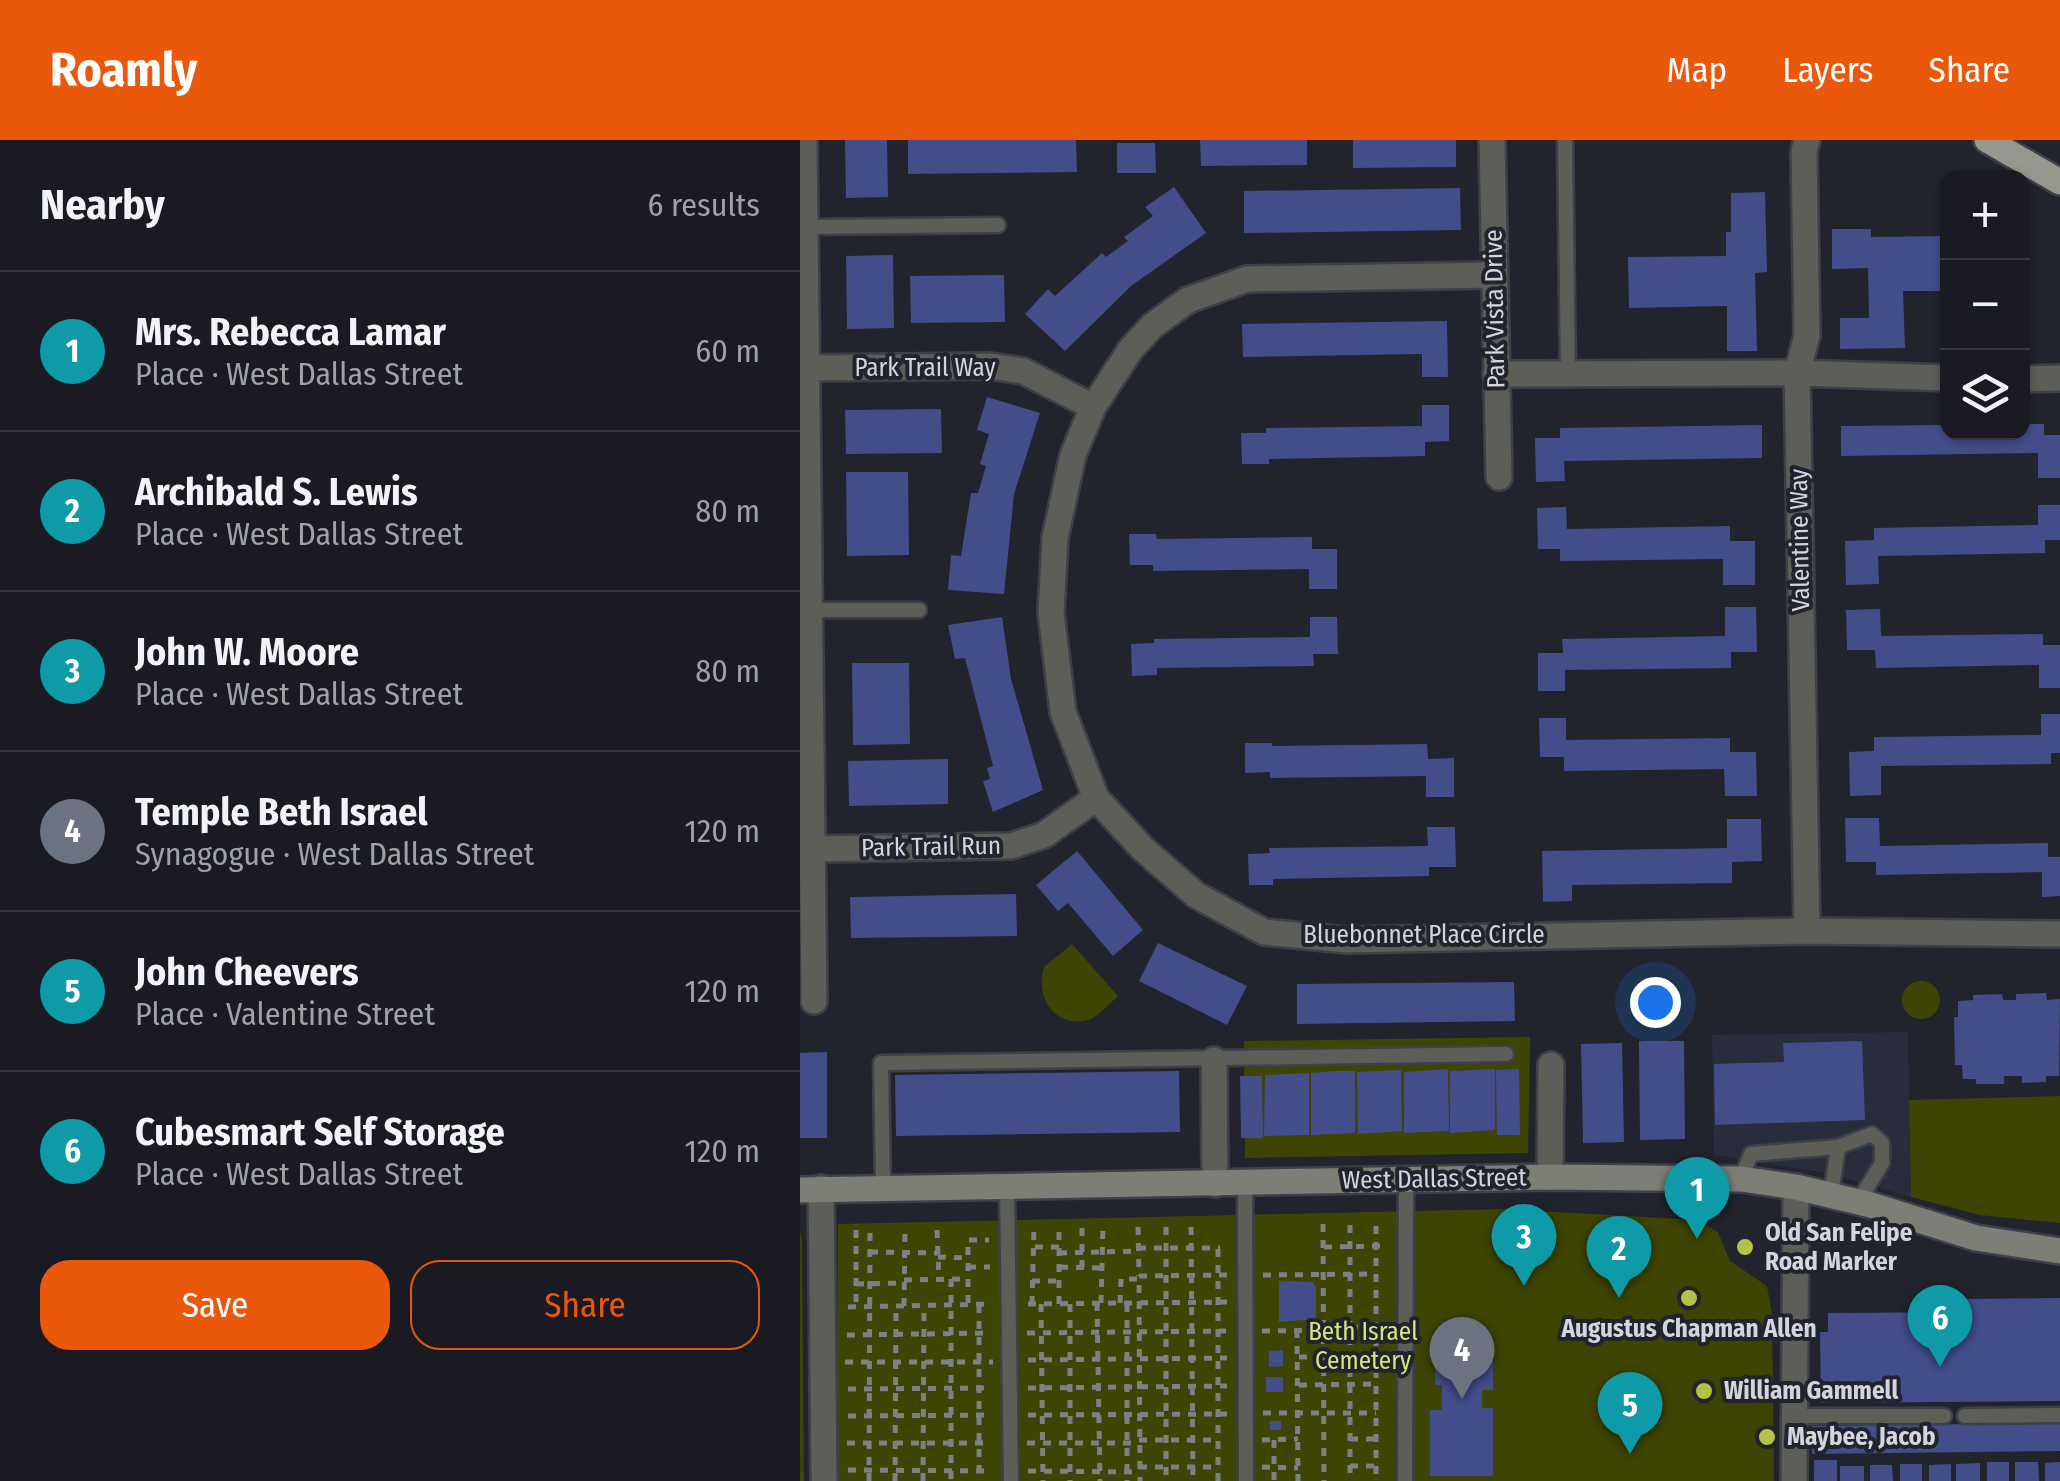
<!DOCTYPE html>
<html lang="en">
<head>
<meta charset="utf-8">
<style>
  body { margin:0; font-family:"Fira Sans Condensed",sans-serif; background:#22232a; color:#f1f3f6 }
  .controls { position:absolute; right:30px; top:30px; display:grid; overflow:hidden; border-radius:20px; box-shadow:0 2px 8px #0004 }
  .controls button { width:90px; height:90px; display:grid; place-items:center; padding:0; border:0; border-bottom:2px solid #373840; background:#191a22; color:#f1f3f6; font:50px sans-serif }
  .you { position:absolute; left:855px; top:862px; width:35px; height:35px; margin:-25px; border:8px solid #fff; border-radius:50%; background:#1a73e8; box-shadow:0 0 0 15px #1a73e833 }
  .badge { display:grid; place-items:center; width:65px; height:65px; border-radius:50%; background:#ea580c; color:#fff; font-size:32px; font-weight:700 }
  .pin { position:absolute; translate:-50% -82px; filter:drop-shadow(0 2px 5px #0008) }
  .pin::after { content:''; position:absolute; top:52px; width:35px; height:30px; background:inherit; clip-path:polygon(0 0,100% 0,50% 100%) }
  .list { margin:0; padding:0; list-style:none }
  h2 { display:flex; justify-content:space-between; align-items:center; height:130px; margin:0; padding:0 40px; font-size:42px }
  h2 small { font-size:32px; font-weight:400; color:#9fa1a5 }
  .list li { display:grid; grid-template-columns:65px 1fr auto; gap:30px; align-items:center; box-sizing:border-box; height:160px; padding:0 40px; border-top:2px solid #373840 }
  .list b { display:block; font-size:38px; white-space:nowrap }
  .list p { margin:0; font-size:32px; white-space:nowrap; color:#9fa1a5 }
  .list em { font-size:32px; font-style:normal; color:#9fa1a5 }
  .actions { display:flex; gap:20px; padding:30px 40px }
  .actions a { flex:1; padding:22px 0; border:2px solid #ea580c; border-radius:30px; text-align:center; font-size:35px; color:#ea580c }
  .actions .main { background:#ea580c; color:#fff }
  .icon { flex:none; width:55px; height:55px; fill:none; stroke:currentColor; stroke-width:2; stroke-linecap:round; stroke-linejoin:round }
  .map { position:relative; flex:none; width:1260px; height:1341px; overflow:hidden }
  header { display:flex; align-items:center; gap:60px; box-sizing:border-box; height:140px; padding:0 50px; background:#ea580c; color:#fff }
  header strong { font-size:48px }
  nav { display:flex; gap:55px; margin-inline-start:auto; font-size:35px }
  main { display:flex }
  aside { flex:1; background:#191a22 }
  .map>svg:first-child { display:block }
</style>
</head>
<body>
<header>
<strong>Roamly</strong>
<nav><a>Map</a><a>Layers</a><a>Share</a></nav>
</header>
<main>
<aside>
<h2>Nearby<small>6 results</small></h2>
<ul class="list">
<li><span class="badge" style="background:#0f9aa8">1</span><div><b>Mrs. Rebecca Lamar</b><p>Place · West Dallas Street</p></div><em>60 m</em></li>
<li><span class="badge" style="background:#0f9aa8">2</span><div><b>Archibald S. Lewis</b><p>Place · West Dallas Street</p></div><em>80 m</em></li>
<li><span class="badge" style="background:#0f9aa8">3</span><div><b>John W. Moore</b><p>Place · West Dallas Street</p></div><em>80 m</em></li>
<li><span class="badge" style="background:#6b7280">4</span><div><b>Temple Beth Israel</b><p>Synagogue · West Dallas Street</p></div><em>120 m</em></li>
<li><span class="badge" style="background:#0f9aa8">5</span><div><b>John Cheevers</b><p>Place · Valentine Street</p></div><em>120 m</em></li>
<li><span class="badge" style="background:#0f9aa8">6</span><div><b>Cubesmart Self Storage</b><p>Place · West Dallas Street</p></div><em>120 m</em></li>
</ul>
<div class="actions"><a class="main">Save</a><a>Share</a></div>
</aside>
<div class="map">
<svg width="1260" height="1341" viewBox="0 0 1260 1341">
  <rect width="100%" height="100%" fill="#21232d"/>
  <path fill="#282c3b" d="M1108,892L1111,1057L1031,1034L914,1015L912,895Z"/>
  <path fill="#3e4403" d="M272,804L318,856C309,864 297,879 285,881C252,886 235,855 244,827Z
    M1102 860a19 19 0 1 1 38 0a19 19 0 1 1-38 0Z
    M730,897L728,1013L445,1018L444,901Z
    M1260,956V1083L1180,1075L1111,1057L1109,960Z
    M702,1069L897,1080L918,1092L930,1121L967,1146L972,1174L974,1341H36L38,1084Z
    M0,1089L2,1101L4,1341H0Z"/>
  <path fill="#424d8a" d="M45,0H87L88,57L46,58Z
    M108,0H276L277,32L108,34Z
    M400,0H507V25L401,26Z
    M553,0H656V27L553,28Z
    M317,3H355L356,33H317Z
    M374,47L406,93L331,146L265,211L225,174L248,149L255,156L302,113L306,117L328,101L324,97L353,76L345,67Z
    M660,48L661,90L444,93V51Z
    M965,52L967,132L955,133L957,211H927V166L829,168L828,117L926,116V92H931V53Z
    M1032,89H1071V97L1148,96V151H1103L1105,208L1040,209V178H1069L1068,128L1032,129Z
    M93,115L94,188L47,189L46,116Z
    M204,135L205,182L111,183L110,136Z
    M647,181L648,237H622V214L443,217L442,184Z
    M187,257L240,273L214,354L204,454L148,450L151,415L161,416L171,353H178L186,326L180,324L189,294L177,290Z
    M622,265H649V301L625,302V316L469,319V324H442L441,293H466V288L622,286Z
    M141,269L142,313L46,314L45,270Z
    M1222,284H1244V295H1260V338H1238V313L1041,316V286L1148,285V292H1222Z
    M962,285V318L764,321L765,341L736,342L735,298H760V288Z
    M46,332H108L109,415L47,416Z
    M1238,365H1260V400H1245V413L1078,416L1079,444L1046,445L1045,401L1074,400V388L1238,385Z
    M766,367L767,389L930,386V401H955V445H923V419L760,421V409H738L737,368Z
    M329,394H356L357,399L512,397V409H537V449H509V429L353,431V425H330Z
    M925,467H956L957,512H931V528L765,530V551H738V513H763L762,499L925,496Z
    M1080,469L1081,496L1243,494V505H1260V548H1239V525L1076,528L1075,510H1047L1046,470Z
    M202,477L211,539L243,650L193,672L183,641L190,639L187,628L193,626L165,518L155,519L148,485Z
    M510,477H537L538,514H513L514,526L357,528V535L332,536L331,504L354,503V499L510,497Z
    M52,523H109L110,604L53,605Z
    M1241,574H1260V613H1251V624L1081,626V655L1050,656L1049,612L1074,611V597L1241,595Z
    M739,578H766V600L930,598V612H956L957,656H925L924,629L764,631V617H740Z
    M445,603H472V606L627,604L628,619L654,618V657H626V636L470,638V632L445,633Z
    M148,619V664L49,666L48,621Z
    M1045,678H1079L1080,706L1248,703V717H1260V756L1242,757V732L1076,735V722H1046Z
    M927,679H961L962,721L932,722V743L772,745V761L743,762L742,711L927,708Z
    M627,687H655L656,727H629V736L473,739V745H449L448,714L470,713L469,708L628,706Z
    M277,711L343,790L313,816L268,763L258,771L236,745Z
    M216,754L217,796L51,798L50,757Z
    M358,803L447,846L427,885L339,841Z
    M714,842L715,881L497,884V844Z
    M1246,853L1247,860L1260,859L1259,936H1246V942L1222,943V936H1204V944H1176V939H1163L1162,925H1155L1154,877H1158V861L1173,860V855L1202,854L1203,860H1216V854Z
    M839,901H884L885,999L840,1000Z
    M1062,901L1065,980L915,985L914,924L984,922L983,903Z
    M822,903L824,1002L783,1003L781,904Z
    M27,912V998H0V913Z
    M648,929L649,991L604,993V932Z
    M695,929V990L650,993V931Z
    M719,929L720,995H697L696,930Z
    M601,930L602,991L558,994L557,932Z
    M379,931L380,992L96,996L95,935Z
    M534,931H555V993L511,995V933Z
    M509,933V995L464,996L465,935Z
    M440,936H462L463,998H441Z
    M479,1141L512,1142L516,1147V1179L479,1182Z
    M1260,1158V1261L1021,1263L1020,1192H1028V1173L1165,1172V1159Z
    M642,1182H678V1207H693V1250H682V1268H693V1336H630V1270H642V1245H635V1205H642Z
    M483,1210V1226L469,1227V1211Z
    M466,1237H483V1252H466Z
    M470,1281H481V1290H470Z
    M1260,1283V1311L1012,1314V1286Z
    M1014,1320H1037V1341H1014Z
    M1187,1322H1209V1341H1187Z
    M1215,1322H1238L1239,1341H1215Z
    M1260,1322V1341H1245V1323Z
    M1180,1323V1341H1156V1324Z
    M1100,1324H1122V1341H1100Z
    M1151,1324V1341H1129V1325Z
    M1070,1325H1092L1093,1341H1070Z
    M1040,1326H1064V1341H1040Z"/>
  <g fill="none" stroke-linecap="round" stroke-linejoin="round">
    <g stroke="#3d3f49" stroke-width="19">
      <path id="lane" d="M765,0L768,234
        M5,87L198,85
        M10,470H119
        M941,1039L951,1014L1038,1007L1072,994L1082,1003V1023L1058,1062
        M445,1044L446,1341
        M207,1046L211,1341
        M83,1047L81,923L706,914
        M1031,1055L1038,1007
        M995,1276H1144
        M1165,1276L1260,1275
        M605,1341L606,1040"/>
    </g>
    <g stroke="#3d3f49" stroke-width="30">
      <path id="street" d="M4,0L14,861
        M692,0L699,337
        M694,135L447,139L388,160L352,186L331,209L293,267L273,315L255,398L251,473L263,572L296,658L342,708L396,755L464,792L547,800L1007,791L1260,794
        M7,228L190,226L223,231L293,267
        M696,234L997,233L1148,238
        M1222,239L1260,238
        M13,709L211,706L244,695L296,658
        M1007,791L997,233L1007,195L1004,11L1007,0
        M414,920L415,1044
        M750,1037L751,925
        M21,1048L24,1341
        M994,1341L996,1047"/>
    </g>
    <g stroke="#3d3f49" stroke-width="30">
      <path id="secondary" d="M0,1050L750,1037L941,1039L996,1047L1071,1065L1176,1098L1260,1111"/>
    </g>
    <g stroke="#3d3f49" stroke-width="30">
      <path id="primary" d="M1187,0L1260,42"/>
    </g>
    <path stroke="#7e8088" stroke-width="5" stroke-dasharray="8 8" stroke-linecap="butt" d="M523,1084L524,1341
      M550,1085V1341
      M576,1086V1341
      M338,1087L339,1136
      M366,1087V1341
      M391,1087L393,1341
      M282,1088V1128
      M56,1090V1167
      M137,1090L139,1139
      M235,1107H259
      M524,1107L588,1106
      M338,1108H420
      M70,1112L138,1113
      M259,1113L338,1111
      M138,1117L168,1118
      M168,1127H190
      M260,1127L302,1128
      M463,1135L575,1134
      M339,1136L427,1135
      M151,1139V1341
      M104,1140L166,1139
      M232,1141H259
      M56,1144L104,1143
      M168,1163V1100H189
      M297,1163L300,1341
      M301,1163L303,1087
      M320,1163L321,1139H339L340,1341
      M228,1164L427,1162
      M232,1164L234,1087
      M241,1164L243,1341
      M259,1164V1089
      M270,1164V1341
      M327,1164V1341
      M179,1165V1341
      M104,1166L105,1090
      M48,1167L192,1164
      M550,1187L576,1188
      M497,1190L498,1341
      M462,1191L550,1190
      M227,1193L426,1191
      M47,1195L191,1193
      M499,1217L576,1216
      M228,1220L427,1218
      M45,1222H193
      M499,1245L576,1244
      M228,1248L427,1246
      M48,1249L192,1248
      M463,1273H576
      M228,1275L427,1274
      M48,1276L192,1275
      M550,1299H576
      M339,1300H416
      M462,1300L498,1299
      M474,1300V1341
      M47,1303H191
      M227,1303H339
      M550,1326H576
      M339,1327H416
      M462,1327L498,1328
      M48,1330L192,1331
      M228,1331L340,1332
      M69,1341L70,1092
      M95,1341L96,1166
      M123,1341L124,1166
      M418,1341V1108"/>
    <use href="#lane" stroke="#5d5e58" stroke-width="14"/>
    <use href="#street" stroke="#5d5e58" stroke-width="25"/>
    <use href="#secondary" stroke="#7d7e76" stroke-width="25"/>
    <use href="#primary" stroke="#96988d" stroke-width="25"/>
  </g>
  <g fill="#b4c24a" stroke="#21232d" stroke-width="4">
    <circle cx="945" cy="1107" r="10"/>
    <circle cx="889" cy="1158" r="10"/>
    <circle cx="904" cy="1251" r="10"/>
    <circle cx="967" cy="1297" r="10"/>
  </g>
  <g text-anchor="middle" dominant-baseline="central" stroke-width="8" stroke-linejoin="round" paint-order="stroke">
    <g font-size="25" fill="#d3d5dc" stroke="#21232d">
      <text transform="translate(695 169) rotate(-91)">Park Vista Drive</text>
      <text x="125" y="228">Park Trail Way</text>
      <text transform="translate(1000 400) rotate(-91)">Valentine Way</text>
      <text transform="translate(131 707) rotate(-1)">Park Trail Run</text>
      <text x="624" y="795">Bluebonnet Place Circle</text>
      <text transform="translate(634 1039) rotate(-1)">West Dallas Street</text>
    </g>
    <g font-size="25" font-weight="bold" fill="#d3d5dc" stroke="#21232d" text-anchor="start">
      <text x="965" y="1093">Old San Felipe<tspan x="965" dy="29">Road Marker</tspan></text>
      <text x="889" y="1189" text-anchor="middle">Augustus Chapman Allen</text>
      <text x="924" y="1251">William Gammell</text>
      <text x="987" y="1297">Maybee, Jacob</text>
    </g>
    <g font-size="25" fill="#d6e57d" stroke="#21232d">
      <text x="563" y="1192">Beth Israel<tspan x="563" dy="29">Cemetery</tspan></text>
    </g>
  </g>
</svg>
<div class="controls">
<button>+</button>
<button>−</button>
<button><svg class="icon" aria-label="layers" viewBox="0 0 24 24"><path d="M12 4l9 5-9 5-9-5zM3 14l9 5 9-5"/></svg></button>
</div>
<div class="you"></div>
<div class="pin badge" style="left:897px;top:1099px;background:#0f9aa8">1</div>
<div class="pin badge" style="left:819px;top:1158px;background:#0f9aa8">2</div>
<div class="pin badge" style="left:724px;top:1146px;background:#0f9aa8">3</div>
<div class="pin badge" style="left:662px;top:1259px;background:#6b7280">4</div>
<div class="pin badge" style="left:830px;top:1314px;background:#0f9aa8">5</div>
<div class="pin badge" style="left:1140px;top:1227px;background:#0f9aa8">6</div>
</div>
</main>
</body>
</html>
